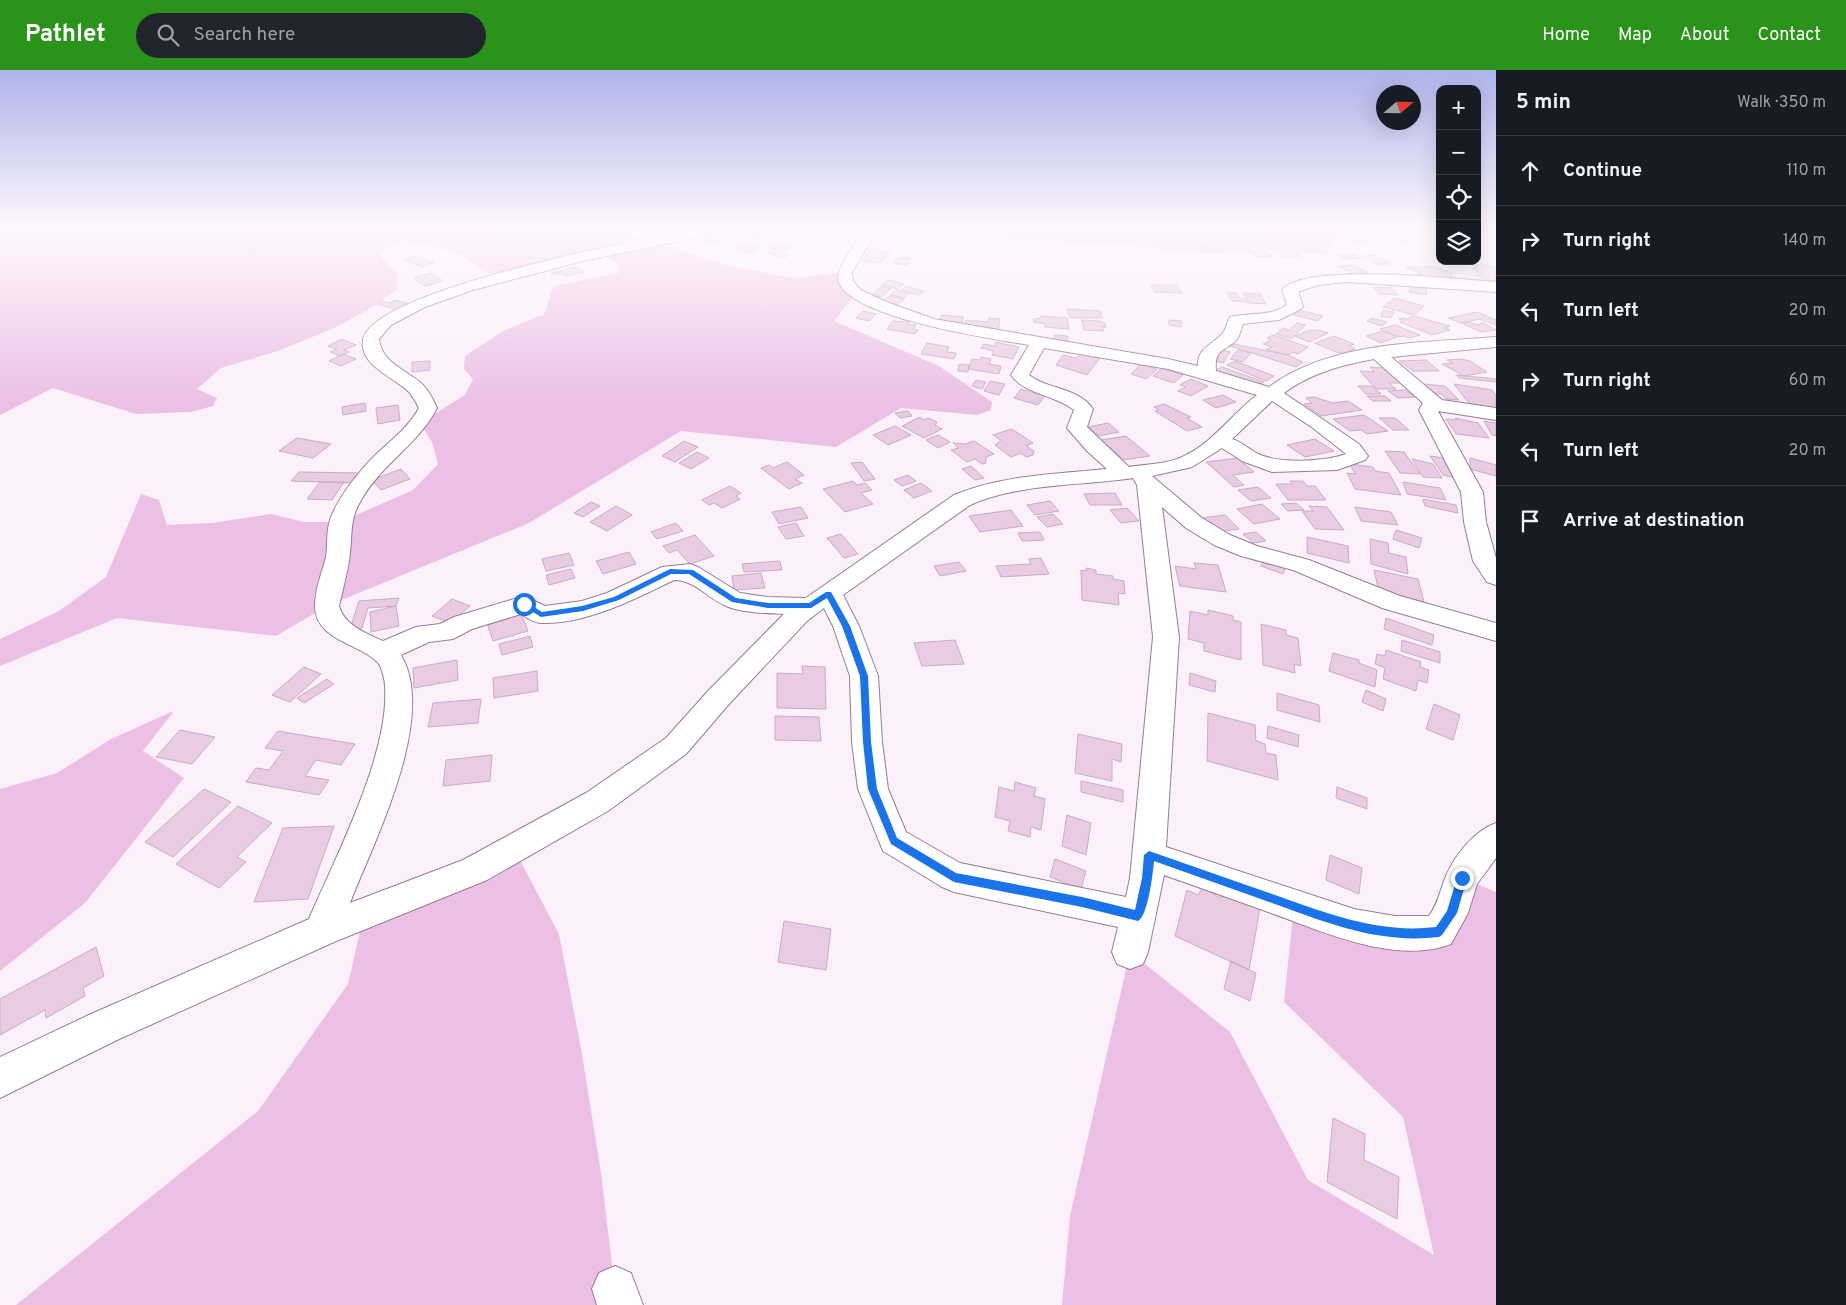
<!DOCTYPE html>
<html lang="en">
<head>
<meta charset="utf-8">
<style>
  body { margin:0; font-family:Overpass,sans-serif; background:#20242c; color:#f1f3f6 }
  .controls { position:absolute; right:15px; top:15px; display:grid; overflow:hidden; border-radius:10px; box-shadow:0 5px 20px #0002 }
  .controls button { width:45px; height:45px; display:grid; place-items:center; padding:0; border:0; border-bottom:1px solid #363941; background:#171b24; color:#f1f3f6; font:25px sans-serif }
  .compass { position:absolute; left:1376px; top:15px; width:45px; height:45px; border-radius:50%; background:#171b24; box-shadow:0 5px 20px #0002; rotate:70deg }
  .stop { position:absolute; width:15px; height:15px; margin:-11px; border:4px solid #1a73e8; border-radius:50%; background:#fff }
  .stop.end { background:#1a73e8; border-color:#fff; box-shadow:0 1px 5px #0008 }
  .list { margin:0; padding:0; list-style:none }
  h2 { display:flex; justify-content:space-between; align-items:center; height:65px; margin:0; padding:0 20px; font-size:21px }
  h2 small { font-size:16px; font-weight:400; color:#9ea1a6 }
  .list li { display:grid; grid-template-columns:32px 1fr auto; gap:15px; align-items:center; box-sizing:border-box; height:70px; padding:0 20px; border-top:1px solid #363941 }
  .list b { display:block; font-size:19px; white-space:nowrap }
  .list em { font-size:16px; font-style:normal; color:#9ea1a6 }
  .icon { flex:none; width:28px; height:28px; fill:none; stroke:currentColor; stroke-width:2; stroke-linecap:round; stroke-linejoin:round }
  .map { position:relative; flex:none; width:1496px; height:1235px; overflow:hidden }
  header { display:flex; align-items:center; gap:30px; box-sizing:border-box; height:70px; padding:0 25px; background:#2a9319; color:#fff }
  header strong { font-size:24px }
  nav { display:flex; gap:28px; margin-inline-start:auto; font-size:18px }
  .search { width:350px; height:45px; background:#20242c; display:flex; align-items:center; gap:12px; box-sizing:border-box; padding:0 18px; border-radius:28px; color:#9ea1a6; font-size:19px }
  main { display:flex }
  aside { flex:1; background:#171b24 }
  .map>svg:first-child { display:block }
</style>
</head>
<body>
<header>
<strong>Pathlet</strong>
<div class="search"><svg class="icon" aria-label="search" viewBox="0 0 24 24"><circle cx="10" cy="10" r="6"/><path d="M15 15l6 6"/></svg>Search here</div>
<nav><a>Home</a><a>Map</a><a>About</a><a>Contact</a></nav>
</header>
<main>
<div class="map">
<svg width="1496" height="1235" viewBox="0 0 1496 1235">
  <rect width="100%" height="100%" fill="#fcf0fa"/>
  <path fill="#ecc0e5" d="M0,161H619L732,197L795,208L845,202L856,223L834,251L939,296L992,332L991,340L977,345L901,338L836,377L681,361L529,453L327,536L276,566L117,548L0,596V569L59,541L106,507L141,424L159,430L167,455L212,453L271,444L304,452H340L413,420L438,394L432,372L420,353L465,325L473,309L464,299L465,286L503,261L544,244L554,216L619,203L618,194L599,182L497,209L461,185L430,175L397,172L380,182L382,189L397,202V219L378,234L336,257L281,280L221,298L197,319L217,328L213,336L191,342L136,344L53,318L0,345Z
    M1021,161H1376L1330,172L1328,185L1253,178L1222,184L1175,182L1134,175L1008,171L1004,165Z
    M174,641L143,681L184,708L85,833L0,901V719L57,703L111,669Z
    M514,779L559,864L582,984L601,1103L615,1219L606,1235H16L258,1041L348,914L364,844Z
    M1462,808L1496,822V1235H1062L1070,1146L1130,882L1230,962L1308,1110L1434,1185L1403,1047L1284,932L1294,836L1415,865Z"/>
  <path fill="#e9cce4" stroke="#c9acc4" d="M639,161H676L662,165L652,161L645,164Z
    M752,161L764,164L762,165L767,167L757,170L742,166Z
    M1398,165L1414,171L1405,173L1390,167Z
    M712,166L724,170L712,175L699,171Z
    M1363,169L1371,173L1356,174L1348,171Z
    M745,173L759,177L748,183L735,179Z
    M1197,173L1204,177L1179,179L1173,175Z
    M779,174L792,178L783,182L770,178Z
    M871,179L890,182L880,193L862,191Z
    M1264,180L1272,186L1257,187L1250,181Z
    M771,181L788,185L784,188L767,183Z
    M1278,183H1297L1303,188H1284Z
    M1354,184L1361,188L1344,189L1338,185Z
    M1377,185L1391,194H1376L1363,186Z
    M414,186L434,192L423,197L403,190Z
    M901,187L911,188L908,195L895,194V190Z
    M1482,194L1496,198V210L1491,211L1476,205L1483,204L1472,199L1478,198L1473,196Z
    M1353,195L1367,202L1353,204L1339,196Z
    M577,197L584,202L565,206L561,203L554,205L551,203Z
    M1406,197H1435L1450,202L1452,204L1450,205L1457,211L1424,210L1418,205L1422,204Z
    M431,203L443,211L425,216L413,208Z
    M888,210L904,214L897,219L882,215Z
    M1411,214L1427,217L1426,225L1409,222Z
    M1150,215H1177L1182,223L1155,222Z
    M882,216L891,219L881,227L872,225Z
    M906,216L924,221L919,225L901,221Z
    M1373,217L1391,218L1398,225L1380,224Z
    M896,220L909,223L904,228L890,225Z
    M1227,222L1236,223L1240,229H1247L1248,232L1232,231Z
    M1243,223L1260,224L1266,234L1249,233Z
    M890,226L904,229L896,235L882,231Z
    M1394,228L1424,236L1414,245L1383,237Z
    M396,230L410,234L397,240L378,234L383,231L389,233Z
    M1067,239L1100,241L1102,248H1070Z
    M1299,240L1323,246L1318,251L1294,245Z
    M1383,240L1394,242L1391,248L1381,246Z
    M863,241L876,244L869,251L856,248Z
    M1477,242L1496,250V255L1480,249L1461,253L1448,248Z
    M941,245L963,247L962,255L940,253Z
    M1041,246L1067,248L1069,259L1045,257V254L1034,252L1033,249L1041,248Z
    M1414,246L1450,256L1445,258L1450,260L1432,265L1400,252L1403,250L1399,249L1402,248L1407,249Z
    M989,248L1000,249L998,262L964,258L966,250L988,252Z
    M1372,248L1387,252L1382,256L1367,251Z
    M1082,250L1100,251L1105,253L1106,258L1102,257L1104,261L1084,260Z
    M1169,250L1181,251V257L1169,255Z
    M893,251L909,252L908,254L916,255L913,259L918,260L915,264L887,259Z
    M1469,252L1476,255L1484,253L1496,260L1481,262L1461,253Z
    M1297,253L1306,255L1291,269L1276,264L1283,258L1289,260Z
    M1395,255L1420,265L1410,268L1405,266L1400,267L1380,259Z
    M1310,260H1318L1328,263L1309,272L1295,266Z
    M1383,261L1397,267L1381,273L1366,266Z
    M1055,265L1068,266L1067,272L1053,270Z
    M1273,265L1308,277L1298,284L1293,282L1288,285L1266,280L1272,277L1263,274L1271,270L1267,268Z
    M1334,266L1354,274L1349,276L1355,279L1345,283L1336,282L1315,273Z
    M342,269L356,275L344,280L349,282L340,286L330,282L337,279L328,276Z
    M996,272L1019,277L1013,289L992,285L994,281L981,278L984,274L994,276Z
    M927,273L949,277L947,282L956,283L954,289L921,284Z
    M1234,274L1288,285L1303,292L1296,297L1230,276Z
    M1219,279L1230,282L1223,293L1211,290Z
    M1238,280L1251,283L1243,292L1230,289Z
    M343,284L356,289L341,296L329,291Z
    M1081,284L1100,288L1087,305L1056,295L1063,285L1077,288Z
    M981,287L991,289L989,294L1001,296L999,304L968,299L972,289L980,290Z
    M1461,289L1470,291L1487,302L1464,306L1442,294L1453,293L1447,290Z
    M1426,290L1439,301H1413L1399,291Z
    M430,291V300L412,302V292Z
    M1235,291L1274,306L1266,311L1227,295Z
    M959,294L969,295L968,302L958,301Z
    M1141,294L1157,299L1146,309L1131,304Z
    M1222,297L1264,312L1256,317L1214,301Z
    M1370,297L1386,298L1401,313H1389L1396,319H1376L1360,301L1374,302Z
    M1162,298L1183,305L1174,313L1153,306Z
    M1456,305L1496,309V312L1459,308Z
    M1191,309L1208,316L1191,326L1178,321L1186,317L1180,315Z
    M976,310L986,312L982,319L972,316Z
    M990,311L1005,314L999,325L984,321Z
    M1424,314L1445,316L1459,330L1446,329L1442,324H1433Z
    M1454,314L1492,320L1496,325V338L1471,336Z
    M1358,316H1372L1381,324H1366Z
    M1021,319L1045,326L1038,335L1014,328Z
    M1405,320L1415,327L1398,328L1388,321Z
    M1223,325L1236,332L1216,338L1203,330Z
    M1367,326H1385L1391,331H1373Z
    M1314,327L1333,333L1348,331L1362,340L1321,346L1304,334L1312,333L1306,328Z
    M365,333L366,341L343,345L342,337Z
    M1164,334L1191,347L1187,348L1202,357L1187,361L1155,341L1159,340L1154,337Z
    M398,335L400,350L378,354L376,338Z
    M908,341L912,346L900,348L895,343Z
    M1364,345L1388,361L1367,364L1361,360L1350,361L1333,349Z
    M920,347L924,350L928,348L937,352L935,355L942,359L924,368L902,356Z
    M1379,348H1395L1409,360H1393Z
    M1455,348L1478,353L1489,368L1456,364L1446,349L1457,350Z
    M1484,351L1496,353V366L1492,365Z
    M1108,353L1119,362L1099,366L1088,357Z
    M895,356L911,365L888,375L873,365Z
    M1012,359L1033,373L1026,376L1034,381L1033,385L1026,387L1021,383L1011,387L995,375L1001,370L993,365Z
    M938,365L950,372L938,378L926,370Z
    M1126,366L1150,386L1124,390L1101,370Z
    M297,368L331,374L313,388L279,381Z
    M1315,369L1334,381L1305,387L1287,375Z
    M684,371L698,377L675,392L662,386Z
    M974,371L994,384L986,387V393L982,394L975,389L967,392L951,380L959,378L953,373L965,374Z
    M1385,381L1404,382L1420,404L1400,403Z
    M697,382L709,388L691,399L679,393Z
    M1430,386L1444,388L1459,409L1443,405Z
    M1238,388L1254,402L1233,405L1244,415L1234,417L1206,392Z
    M1470,388L1496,395V406L1470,399Z
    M1412,389L1433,394L1442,408L1423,407Z
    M787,392L804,405L795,409L802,413L789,419L761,398L769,395L773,398Z
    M862,392L875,409L864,411L851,393Z
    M1350,394L1373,397L1375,401L1389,403L1401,425L1355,419L1347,403L1355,404Z
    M971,396L984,408L975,410L962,399Z
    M401,399L410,409L381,420L372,410Z
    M299,402L360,403L354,413L291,411Z
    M908,405L916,411L902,416L894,410Z
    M853,411L857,415L865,413L872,420L861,423L873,434L845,442L823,419Z
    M1290,411H1303L1307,416H1315L1326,430H1288L1276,414H1293Z
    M320,412H344L332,430L307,429Z
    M1403,412L1440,418L1446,430L1407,424Z
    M921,413L932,421L914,428L904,420Z
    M730,416L741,423L736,426L740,429L722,438L714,433L709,435L702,430Z
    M1258,417L1271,428L1251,431L1238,420Z
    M1115,423L1122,435H1090L1084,424Z
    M1423,429L1456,435L1458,443L1425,436Z
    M1050,431L1059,441L1035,445L1027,435Z
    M591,432L600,436L583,447L574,443Z
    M1296,433L1304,440L1288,441L1281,434Z
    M1262,434L1280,449L1254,454L1237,439Z
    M616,436L632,445L607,461L590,452Z
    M1309,436L1327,437L1344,460L1315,459L1302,441H1313Z
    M801,437L808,448L779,454L772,442Z
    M1355,437L1391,442L1398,455L1361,451Z
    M1127,438L1139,451L1121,453L1110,440Z
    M1011,440L1023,456L980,462L969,446Z
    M1053,444L1063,454L1047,457L1037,447Z
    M1225,445L1239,459L1215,462L1202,448Z
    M676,453L683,461L657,469L651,462Z
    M796,453L804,466L786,469L778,457Z
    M1396,460L1422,468L1419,478L1393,469Z
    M1040,462L1044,470L1022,471L1018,463Z
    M1256,462L1266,471L1253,473L1243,464Z
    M841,464L858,484L844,488L827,468Z
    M695,465L714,486L690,494L677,480L669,483L663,476Z
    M1307,467L1348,476L1349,493L1307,483Z
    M1370,469L1388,473L1389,483L1406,487L1408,504L1371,494Z
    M629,482L636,494L603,504L596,491Z
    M569,483L574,495L546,501L542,489Z
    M1041,488L1049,504L1001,507L996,496L1031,494L1029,489Z
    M1264,488L1286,495L1283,504L1261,496Z
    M780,491L782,500L744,502L742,494Z
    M959,492L966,501L940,506L934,496Z
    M1194,493L1218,495L1226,522L1180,516L1175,496L1196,499Z
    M1086,498L1096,500V504L1113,506V509L1124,511L1125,524L1118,523L1119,535L1082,530L1081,500L1086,501Z
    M571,499L575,508L549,515L546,505Z
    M1374,500L1418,509L1424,532L1379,522Z
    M761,503L765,518L734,520L732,506Z
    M399,528L396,536L368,538L362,558L350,559L359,531Z
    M452,529L470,536L450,553L432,546Z
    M396,536L399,556L371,562L370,542Z
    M1208,540L1233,546V550L1241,552V590L1204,581V573L1188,569L1190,541L1208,545Z
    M520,541L528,561L493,571L486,550Z
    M1386,548L1434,565L1432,575L1384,559Z
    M1261,554L1286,560V565L1298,568L1301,596L1294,594L1295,603L1263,595Z
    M530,566L533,577L502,585L499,574Z
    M955,570L964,594L922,596L914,573Z
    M1402,570L1440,582V593L1401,581Z
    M1386,580L1421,592L1420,597L1429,600L1427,613L1418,610L1416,621L1383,609L1385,598L1375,594L1377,584L1385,586Z
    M1333,583L1359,590V593L1377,600L1375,617L1329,601Z
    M457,590L458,610L414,618L413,598Z
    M802,596L825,597L826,639L777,638V603L803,604Z
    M304,597L321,604L290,632L272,625Z
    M537,601L538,621L494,628L493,608Z
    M1190,603L1216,611L1215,622L1189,615Z
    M327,609L334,614L304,633L297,628Z
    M1366,620L1386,629L1383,641L1362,632Z
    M1277,623L1319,635L1320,652L1277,640Z
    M481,629L478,653L428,657L433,633Z
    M1434,634L1460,645L1453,670L1426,659Z
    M1208,643L1255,655L1256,671L1265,674L1266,683L1276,685L1278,710L1207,691Z
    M775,646L819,647L821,671L775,670Z
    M1268,656L1299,665L1298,677L1267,668Z
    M180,660L215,667L192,694L156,687Z
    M278,661L355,674L341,695L316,690L305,706L329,710L319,725L246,712L256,698L269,700L283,681L265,678Z
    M1078,664L1122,674L1121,692L1112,689V711L1075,703Z
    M492,685L490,711L443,716L446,690Z
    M1081,711L1123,720V732L1081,722Z
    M1015,712L1036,718L1034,726L1045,729L1041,760L1031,757L1030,767L1008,761L1010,751L995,747L999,717L1014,721Z
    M1337,717L1367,728V739L1336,728Z
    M204,719L231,732L173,787L145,772Z
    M238,736L272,753L237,787L246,792L219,818L176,794Z
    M1067,745L1091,753L1086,785L1062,776Z
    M334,756L308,829L254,832L283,758Z
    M1330,785L1362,798L1359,824L1326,810Z
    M1055,789L1086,801L1081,819L1050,807Z
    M1203,817L1220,828L1224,823L1260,838L1249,900L1175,866L1187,820L1198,825Z
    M784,851L831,859L826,900L778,892Z
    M96,877L104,906L83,918L85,926L46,948L45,940L0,965V929Z
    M1231,891L1256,903L1250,931L1224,919Z
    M1333,1048L1365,1064L1364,1090L1399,1107L1397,1149L1327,1112Z"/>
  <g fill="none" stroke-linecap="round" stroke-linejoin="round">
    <g stroke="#977d93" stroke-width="2">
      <path id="minor" d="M688,161H716L709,165L583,191L473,220L425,237L391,255L379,269C382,294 406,299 422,314C429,321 433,329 437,338C418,375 380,395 360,432C350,449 352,465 350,483C348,501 343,519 339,536C345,556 366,563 383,571L416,557L440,554L454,547L524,526L545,536L582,531L607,523L662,497L690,494L698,497L740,523L768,527L806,528L954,425C1002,405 1056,404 1107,399L1087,381L1067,358L1074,340C1055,325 1024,324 1011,305L1029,275C994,269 847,248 838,210C836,198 857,172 864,161H877L852,202L853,211L861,220L884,231L934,249L1168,289L1198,296C1197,279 1211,275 1221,265C1226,261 1227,252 1230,247C1250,242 1270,247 1287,235L1282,220C1302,192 1461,209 1496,212V222L1347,212L1318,215L1298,222L1303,236L1301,239L1279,250L1243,254C1241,259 1240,265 1237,269C1225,283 1214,277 1216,301L1269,317C1332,271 1421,273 1496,267V277L1391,287L1442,330L1496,338V350L1438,341L1483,422L1486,452L1496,488V515L1487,512L1473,491L1464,452L1461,422L1419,340L1423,333L1374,289C1342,295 1311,303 1284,323L1359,374L1368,386L1365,390L1337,400L1272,402L1242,391L1222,378L1192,397L1152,406L1202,448L1230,465L1257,476L1309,490L1400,526L1496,553V571L1382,538L1293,500L1241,486L1214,475L1186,458L1162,437L1179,567L1166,777L1354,839L1395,846H1429C1438,834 1440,820 1446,806C1455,785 1474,761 1496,753V788L1477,814L1468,843L1451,874C1396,895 1324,862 1271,843C1236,830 1200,818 1164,805L1148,882L1143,894L1130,899L1117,894L1112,882L1118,857L954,822L942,817L883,781L858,719L852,672L850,606L833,556L824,538L807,551L729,634L686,684L608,741L487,810L334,872L117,970L0,1028V987L91,944L309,849C336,786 390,683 385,616C385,610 382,599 379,594C363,574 314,571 315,535C315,520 322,502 326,487C328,475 326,461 330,450C337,430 351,412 365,396C382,376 406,362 419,338C416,332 413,327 409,322C394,307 359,296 363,270C370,221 639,169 688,161ZM1044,278L1168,299L1257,325C1233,343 1213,372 1186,385C1170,394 1147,394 1129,397L1087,357L1093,339C1078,317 1048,320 1029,305ZM1272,331L1313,358L1346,384C1324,392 1277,394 1256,383C1248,378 1242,372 1232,369ZM1133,408L1137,415L1153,567L1130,808L1126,827L960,793L906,762L888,719L882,672L878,606L859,556L843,525L970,435C1020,413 1080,416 1133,408ZM674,510C695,510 707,528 726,536C743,543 766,543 784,544L709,620L666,668L586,723L463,790L350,833C374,771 438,647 401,585L429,572L453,569L472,559L521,544C527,548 534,553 542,553C587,554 635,529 674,510Z
        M1486,161H1496V166L1487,164Z
        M615,1196L631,1203L643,1235H597L592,1219L599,1203Z"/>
    </g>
    <use href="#minor" fill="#fff" fill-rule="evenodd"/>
  </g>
  <linearGradient id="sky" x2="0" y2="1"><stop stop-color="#aeb3ea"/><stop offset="0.48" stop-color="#fef8fd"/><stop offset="1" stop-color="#fef8fd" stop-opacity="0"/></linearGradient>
  <rect width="1496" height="333" fill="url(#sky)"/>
  <path fill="#1a73e8" d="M670,499L693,500L736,528L768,533H809L826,522H831L850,556L868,606L871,672L877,719L897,768L956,803L1082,827L1135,840L1142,808L1144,785L1149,781C1190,795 1231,810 1272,824C1326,843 1378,864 1436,857L1447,841L1457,808L1462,804L1467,808L1457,843L1442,865L1439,867C1378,874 1328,853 1272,833C1233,819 1193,805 1154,791C1153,803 1148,846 1138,851L1082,837L954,812L891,774L868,719L863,672L860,606L842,556L827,528L811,538H768L732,532L689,504H671L619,530L583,541L541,547L520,534L526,532L542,542L582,536L614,527Z"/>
</svg>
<div class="controls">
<button>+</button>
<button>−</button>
<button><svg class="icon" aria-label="locate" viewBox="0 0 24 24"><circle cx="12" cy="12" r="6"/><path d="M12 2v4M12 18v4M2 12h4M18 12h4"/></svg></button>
<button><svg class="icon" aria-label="layers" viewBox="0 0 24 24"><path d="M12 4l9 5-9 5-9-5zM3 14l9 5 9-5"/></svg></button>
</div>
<svg class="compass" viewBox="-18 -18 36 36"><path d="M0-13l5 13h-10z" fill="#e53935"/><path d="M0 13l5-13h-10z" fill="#9ea1a6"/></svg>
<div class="stop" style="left:524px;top:534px"></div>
<div class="stop end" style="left:1462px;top:808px"></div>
</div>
<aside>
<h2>5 min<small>Walk · 350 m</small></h2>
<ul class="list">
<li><svg class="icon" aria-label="ahead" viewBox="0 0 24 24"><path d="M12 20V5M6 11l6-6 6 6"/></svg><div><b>Continue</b></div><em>110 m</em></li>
<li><svg class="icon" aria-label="right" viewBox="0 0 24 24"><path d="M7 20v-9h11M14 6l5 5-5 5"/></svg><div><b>Turn right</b></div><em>140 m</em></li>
<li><svg class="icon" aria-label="left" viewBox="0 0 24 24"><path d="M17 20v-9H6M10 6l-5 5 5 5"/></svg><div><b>Turn left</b></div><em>20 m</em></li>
<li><svg class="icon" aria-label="right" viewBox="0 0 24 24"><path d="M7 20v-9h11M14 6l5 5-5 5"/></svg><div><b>Turn right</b></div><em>60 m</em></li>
<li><svg class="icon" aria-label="left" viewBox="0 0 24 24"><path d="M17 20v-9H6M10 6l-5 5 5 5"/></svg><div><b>Turn left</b></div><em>20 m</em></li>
<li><svg class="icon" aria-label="arrive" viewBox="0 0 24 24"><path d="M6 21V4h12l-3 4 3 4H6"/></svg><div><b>Arrive at destination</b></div></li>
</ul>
</aside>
</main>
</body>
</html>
